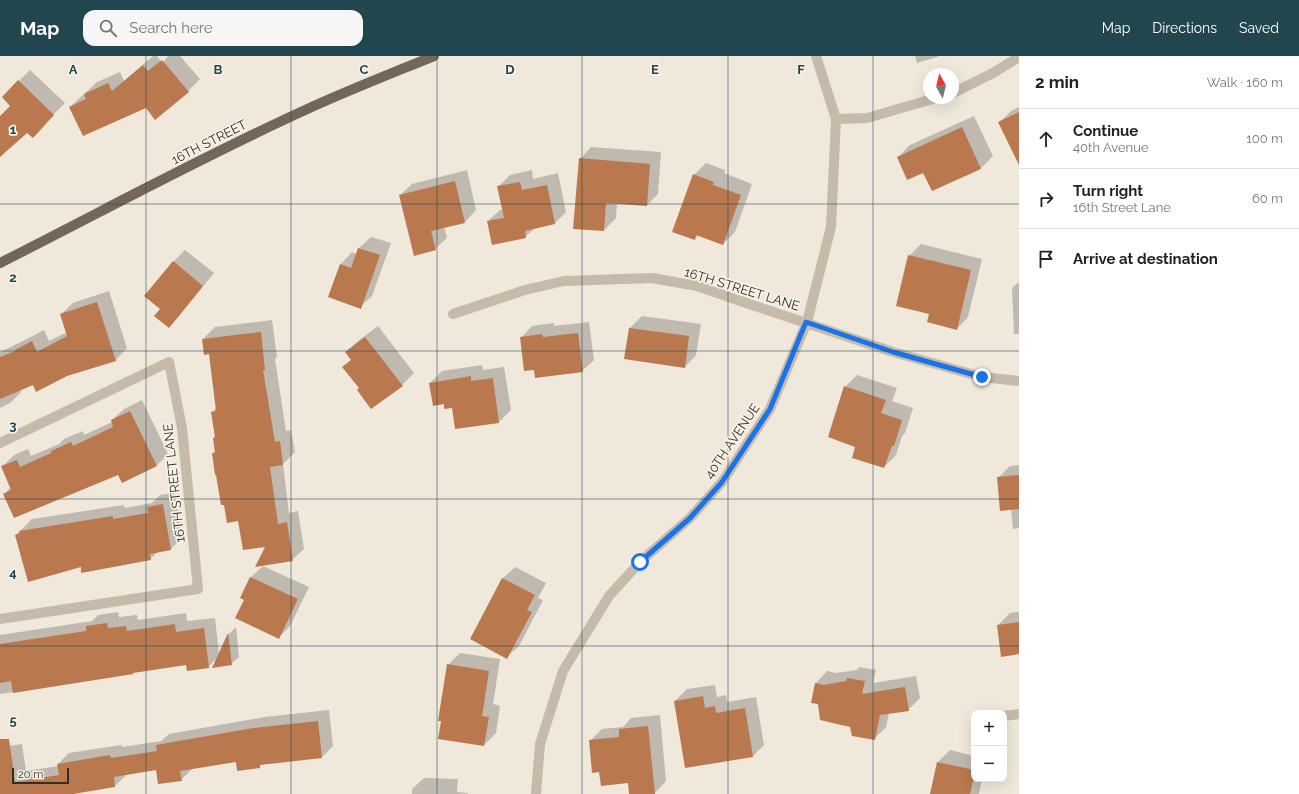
<!DOCTYPE html>
<html lang="en">
<head>
<meta charset="utf-8">
<style>
  body { margin:0; font-family:Raleway,sans-serif; background:#f6f6f6; color:#222 }
  .controls { position:absolute; right:12px; bottom:12px; display:grid; overflow:hidden; border-radius:8px; box-shadow:0 4px 16px #0002 }
  .controls button { width:36px; height:36px; display:grid; place-items:center; padding:0; border:0; border-bottom:1px solid #e0e0e0; background:#fff; color:#222; font:20px sans-serif }
  .compass { position:absolute; left:923px; top:12px; width:36px; height:36px; border-radius:50%; background:#fff; box-shadow:0 4px 16px #0002; rotate:352deg }
  .scale { position:absolute; left:12px; bottom:10px; width:57px; box-sizing:border-box; padding-left:4px; border:2px solid #332d28; border-top:0; font-size:11px; line-height:14px; white-space:nowrap; color:#332d28; -webkit-text-stroke:3px #f7f2e7; paint-order:stroke }
  .stop { position:absolute; width:12px; height:12px; margin:-9px; border:3px solid #1a73e8; border-radius:50%; background:#fff }
  .stop.end { background:#1a73e8; border-color:#fff; box-shadow:0 1px 4px #0008 }
  .list { margin:0; padding:0; list-style:none }
  h2 { display:flex; justify-content:space-between; align-items:center; height:52px; margin:0; padding:0 16px; font-size:17px }
  h2 small { font-size:13px; font-weight:400; color:#767676 }
  .list li { display:grid; grid-template-columns:26px 1fr auto; gap:12px; align-items:center; box-sizing:border-box; height:60px; padding:0 16px; border-top:1px solid #e0e0e0 }
  .list b { display:block; font-size:15px; white-space:nowrap }
  .list p { margin:0; font-size:13px; white-space:nowrap; color:#767676 }
  .list em { font-size:13px; font-style:normal; color:#767676 }
  .icon { flex:none; width:22px; height:22px; fill:none; stroke:currentColor; stroke-width:2; stroke-linecap:round; stroke-linejoin:round }
  .map { position:relative; flex:none; width:1019px; height:738px; overflow:hidden }
  header { display:flex; align-items:center; gap:24px; box-sizing:border-box; height:56px; padding:0 20px; background:#214650; color:#fff }
  header strong { font-size:19px }
  nav { display:flex; gap:22px; margin-inline-start:auto; font-size:14px }
  .search { width:280px; height:36px; background:#f6f6f6; display:flex; align-items:center; gap:10px; box-sizing:border-box; padding:0 14px; border-radius:12px; color:#767676; font-size:15px }
  main { display:flex }
  aside { flex:1; background:#fff }
  .map>svg:first-child { display:block }
</style>
</head>
<body>
<header>
<strong>Map</strong>
<div class="search"><svg class="icon" aria-label="search" viewBox="0 0 24 24"><circle cx="10" cy="10" r="6"/><path d="M15 15l6 6"/></svg>Search here</div>
<nav><a>Map</a><a>Directions</a><a>Saved</a></nav>
</header>
<main>
<div class="map">
<svg width="1019" height="738" viewBox="0 0 1019 738">
  <rect width="100%" height="100%" fill="#efe8db"/>
  <path fill="#0003" d="M153,0H157L163,8L164,5L168,0H180L200,23L188,35L156,62L146,51H70L97,26L120,16L124,25Z
    M915,0H939L937,1L917,7Z
    M30,14L65,47L32,80L27,75L0,100V61L12,50L3,41Z
    M1019,51V107L999,67L1011,55Z
    M974,60L993,100L981,112L932,134L924,115L898,101L910,89Z
    M591,91L661,96L658,138L647,149L617,147L616,162L604,174L580,103Z
    M706,107L725,114L724,117L752,128L735,176L723,188L699,179L694,183V119Z
    M467,114L476,154L465,166L444,171L447,182L435,193L400,139L412,128Z
    M532,114L533,123L558,117L566,156L555,167L535,172L525,181L488,165L500,154L503,153L498,131L510,119Z
    M371,181L391,187L372,240L360,251L329,240L341,208L352,196L357,198L359,192Z
    M921,188L982,203L968,261L957,273L930,257L909,200Z
    M185,194L214,217L180,259L169,271L161,253L173,206Z
    M1019,226V278H1014L1012,232Z
    M109,235L127,292L116,304L67,319L33,327L20,333L21,336L10,347L0,352V296L25,284L44,274L49,285L67,276L61,258L73,247Z
    M642,260L701,268L696,299L685,311L626,302L630,272Z
    M272,264L277,301L275,303L286,375L291,374L295,396L283,408L289,457L298,455L304,493L292,504L266,489L239,464L225,448L213,397L215,395L214,382L215,380L212,356L217,351L210,297L203,283L215,271Z
    M589,266L594,304L582,315L521,282L532,270L554,267V270Z
    M378,270L414,317L402,329L360,332L352,303L346,296L358,285Z
    M482,309L483,314L504,311L511,354L499,366L456,372L453,351L444,347L430,327L442,315Z
    M857,319L897,332L892,345L913,352L905,377L902,380L896,399L884,411L857,390L845,331Z
    M142,344L168,398L156,410L4,438L11,431L2,411L14,399L28,393L31,400L59,388L64,383L83,375L84,379L112,366V364L124,353Z
    M1019,409V472L1013,473L1011,453L998,422L1010,410Z
    M175,437L182,481L171,493L159,495L150,503L81,510L16,479L32,463L124,449L125,452L152,447L160,439Z
    M263,510L309,531L290,570L279,581L245,543L242,542L251,521Z
    M515,511L546,527L538,542L543,544L519,590L507,601L471,582L503,522Z
    M118,556L119,561L137,559L138,564L186,557L187,565L215,562L219,598L229,578L236,571L239,601L231,608L217,602L208,611L187,608L135,615L133,618L0,638V579L92,565L98,559Z
    M1019,556V597L998,569L1010,557Z
    M460,597L500,603L493,648L500,650L496,677L484,689L448,609Z
    M859,611L876,614L873,627L916,620L920,642L908,654L889,657L886,671L874,683L851,670L816,627L827,615L836,617L857,614Z
    M715,629L717,641L726,639L727,646L756,641L764,689L753,700L675,645L687,633Z
    M329,654L333,690L322,701L262,708L259,711L237,705L193,712L181,724L157,713L126,718V719L115,730L67,738H0V691L22,688L26,715L58,710V708L69,697L121,689L122,691L161,685L169,678L265,661Z
    M660,659L666,725L655,737L630,738L629,726L600,715L590,685L602,673L623,671L631,662Z
    M950,694L974,700V723H982L979,738H931L938,706Z
    M424,722L458,723L457,736L468,737V738H412V733Z"/>
  <path fill="#ba784e" d="M162,4L189,36L155,64L146,52L83,80L69,51L86,43L84,38L108,27L112,35L143,9L148,15Z
    M18,24L54,59L33,82L27,77L0,101V60L10,50L2,41Z
    M1019,56V109L998,66Z
    M962,71L981,113L932,135L923,117L907,124L897,101Z
    M579,102L650,108L647,150L606,147L604,175L573,173Z
    M693,118L714,126L713,129L741,139L723,189L696,179L695,184L672,176Z
    M455,125L465,167L431,175L436,194L414,200L399,139Z
    M520,126L522,134L547,129L555,168L525,175L526,182L492,189L487,165L504,162L497,130Z
    M358,192L380,199L361,253L328,241L340,208L351,212Z
    M908,199L971,214L957,274L927,266L929,258L896,250Z
    M173,205L203,230L169,272L154,260L160,253L144,240Z
    M97,246L116,305L67,320L36,336L33,329L0,343V301L15,295V294L32,285L37,296L67,280L60,258Z
    M629,272L689,280L685,312L624,303Z
    M261,276L265,314H263L275,386L280,385L283,409L270,411L278,468L287,466L293,505L255,511L265,491L243,494L238,465L227,467L224,449H221L216,419H215L212,397H215L213,382L215,381L211,356L216,355L209,298L204,299L202,283Z
    M578,277L583,316L535,322L534,314L524,315L520,281L542,278L543,281Z
    M365,281L403,330L371,353L357,334L359,332L342,311L351,304L345,296Z
    M471,320V325L493,322L499,367L455,373L452,352L444,353V348L433,350L429,327Z
    M844,330L886,344L881,357L902,364L894,390H892L884,412L852,402L855,391L828,381Z
    M130,355L157,410L122,427L118,419L14,462L3,438L11,434L1,410L17,404L20,411L51,397V395L71,386L73,390L113,371L111,364Z
    M1019,419V453L1000,455L997,421Z
    M163,448L171,494L150,498L151,504L81,517V511L28,526L15,479L20,477L19,475L113,460V463L148,457L147,451Z
    M250,521L298,543L279,583L235,562L244,544L240,542Z
    M502,522L535,539L527,554L532,556L507,603L470,583Z
    M1019,566V598L1001,601L997,569Z
    M107,567L108,572L126,570L127,575L175,568L176,576L204,572L209,612L187,615L186,609L133,617V618L13,637L11,625L0,627V588L86,575V570Z
    M228,577L232,609L212,612Z
    M447,608L489,615L482,660L489,661L484,690L438,683L441,665H438Z
    M847,622L865,625L862,638L905,631L909,655L880,659L875,684L852,680L850,671L820,664L818,648L811,647L815,627L824,629L846,625Z
    M703,640L705,652L715,650L716,657L745,652L753,701L685,712L674,645Z
    M318,665L322,702L260,709V712L237,715L236,706L180,715L182,725L158,728L156,714L114,721L115,731L73,738H0V683H9L15,726L59,719L57,708L110,699L111,702L157,695L156,689L253,672Z
    M648,670L655,738H629L628,727L601,730L599,716L592,717L589,684L619,681V673Z
    M937,706L974,714V721L970,738H930Z"/>
  <g fill="none" stroke-linecap="round" stroke-linejoin="round">
    <path stroke="#c6baa8" stroke-width="10" d="M953,37L993,17L1019,1
      M836,63L867,62L936,42
      M453,258L525,234L564,225L652,222L697,230L749,248L893,296L982,321L1019,325
      M0,387L169,306L182,372L198,533L0,563
      M1004,660L1019,658
      M536,738L540,688L563,615L609,540L640,506L690,462L722,426L770,353L807,266L831,171L836,63L816,0"/>
    <path stroke="#74675a" stroke-width="10" d="M0,207C101,156 200,102 303,55C346,35 390,18 434,0"/>
  </g>
  <g fill="none" stroke-linecap="round" stroke-linejoin="round">
    <path stroke="#1a73e8" stroke-width="5" d="M640,506L690,462L722,426L770,353L806,266L893,296L982,321"/>
  </g>
  <path fill="none" stroke="#214650" stroke-width="1" stroke-opacity="0.55" d="M146,0V738M291,0V738M437,0V738M582,0V738M728,0V738M873,0V738M0,148H1019M0,295H1019M0,443H1019M0,590H1019"/>
  <g text-anchor="middle" dominant-baseline="central" stroke-width="3.5" stroke-linejoin="round" paint-order="stroke">
    <g font-size="13" fill="#332d28" stroke="#f7f2e7">
      <text transform="translate(209 86) rotate(-27)">16TH STREET</text>
      <text transform="translate(742 233) rotate(17)">16TH STREET LANE</text>
      <text transform="translate(732 385) rotate(-56)">40TH AVENUE</text>
      <text transform="translate(174 427) rotate(-96)">16TH STREET LANE</text>
    </g>
  </g>
  <g font-size="13" text-anchor="middle" font-weight="bold" fill="#214650" stroke="#f7f2e7" stroke-width="3.5" stroke-linejoin="round" paint-order="stroke">
    <text x="73" y="18">A</text>
    <text x="218" y="18">B</text>
    <text x="364" y="18">C</text>
    <text x="510" y="18">D</text>
    <text x="655" y="18">E</text>
    <text x="801" y="18">F</text>
    <text x="13" y="78">1</text>
    <text x="13" y="226">2</text>
    <text x="13" y="374">3</text>
    <text x="13" y="521">4</text>
    <text x="13" y="669">5</text>
  </g>
</svg>
<div class="controls">
<button>+</button>
<button>−</button>
</div>
<svg class="compass" viewBox="-18 -18 36 36"><path d="M0-13l5 13h-10z" fill="#e53935"/><path d="M0 13l5-13h-10z" fill="#767676"/></svg>
<div class="scale">20 m</div>
<div class="stop" style="left:640px;top:506px"></div>
<div class="stop end" style="left:982px;top:321px"></div>
</div>
<aside>
<h2>2 min<small>Walk · 160 m</small></h2>
<ul class="list">
<li><svg class="icon" aria-label="ahead" viewBox="0 0 24 24"><path d="M12 20V5M6 11l6-6 6 6"/></svg><div><b>Continue</b><p>40th Avenue</p></div><em>100 m</em></li>
<li><svg class="icon" aria-label="right" viewBox="0 0 24 24"><path d="M7 20v-9h11M14 6l5 5-5 5"/></svg><div><b>Turn right</b><p>16th Street Lane</p></div><em>60 m</em></li>
<li><svg class="icon" aria-label="arrive" viewBox="0 0 24 24"><path d="M6 21V4h12l-3 4 3 4H6"/></svg><div><b>Arrive at destination</b></div></li>
</ul>
</aside>
</main>
</body>
</html>
